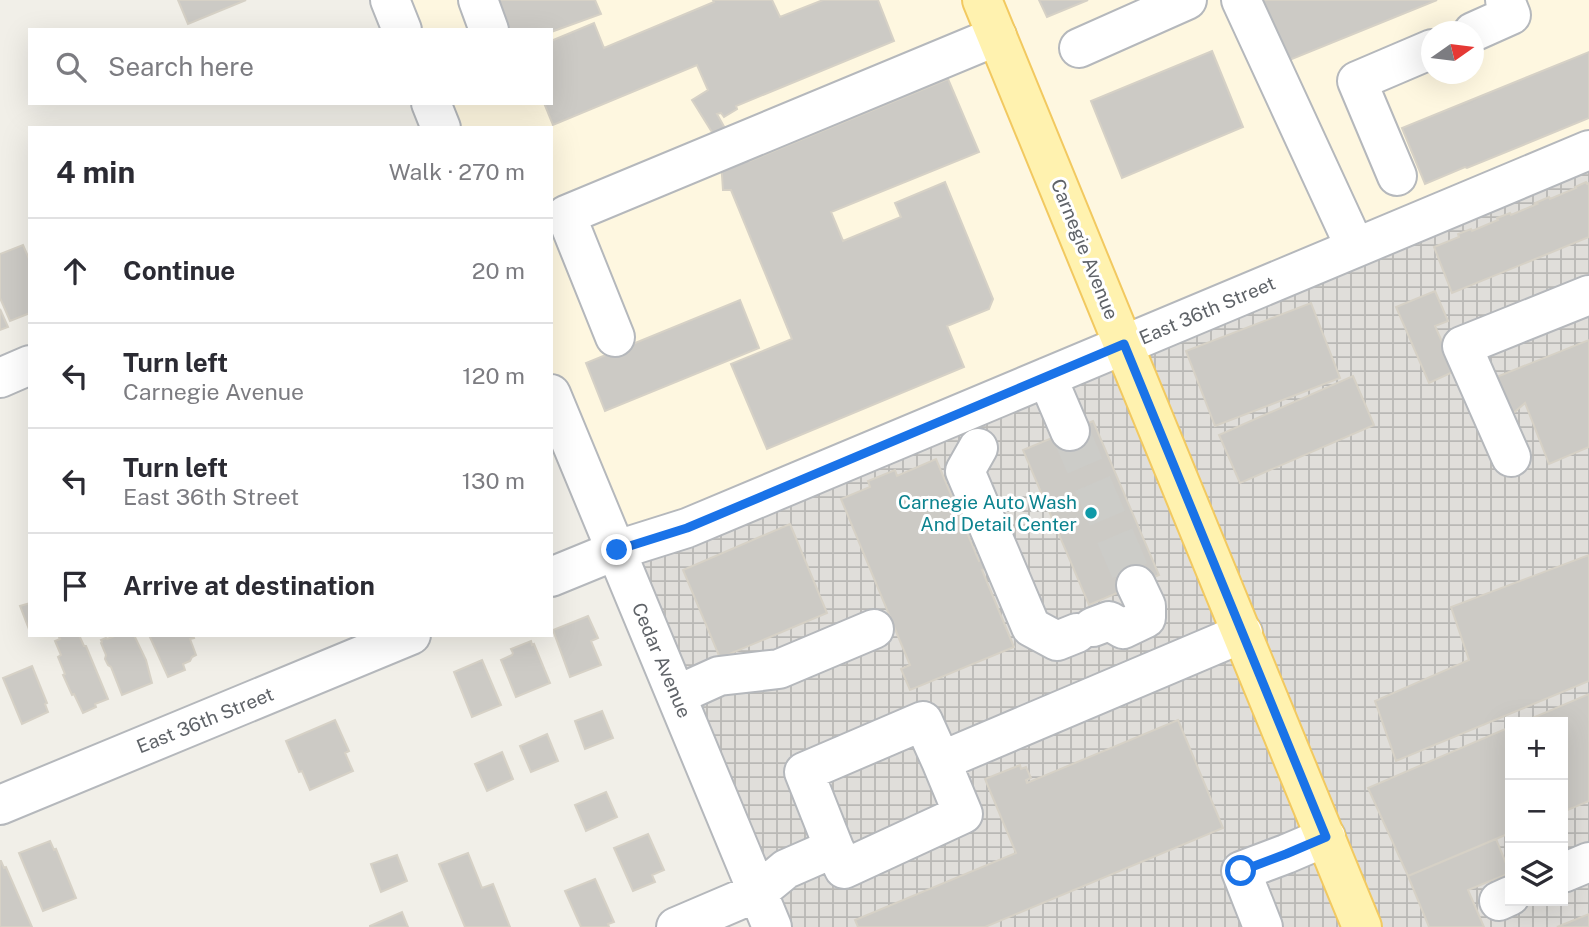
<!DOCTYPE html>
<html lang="en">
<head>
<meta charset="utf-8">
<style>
  body { margin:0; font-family:"Public Sans",sans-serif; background:#f7f7f7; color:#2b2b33 }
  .controls { position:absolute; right:21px; bottom:21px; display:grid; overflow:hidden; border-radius:0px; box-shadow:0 7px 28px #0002 }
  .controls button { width:63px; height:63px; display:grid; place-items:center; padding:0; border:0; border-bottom:2px solid #e1e1e2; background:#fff; color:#2b2b33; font:35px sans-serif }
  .compass { position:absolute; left:1421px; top:21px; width:63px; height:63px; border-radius:50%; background:#fff; box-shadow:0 7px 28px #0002; rotate:76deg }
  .stop { position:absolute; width:21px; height:21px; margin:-16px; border:5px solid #1a73e8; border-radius:50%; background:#fff }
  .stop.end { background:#1a73e8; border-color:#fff; box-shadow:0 2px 7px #0008 }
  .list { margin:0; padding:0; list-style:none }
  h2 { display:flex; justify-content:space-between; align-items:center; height:91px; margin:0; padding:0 28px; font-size:30px }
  h2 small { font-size:23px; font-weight:400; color:#7c7c81 }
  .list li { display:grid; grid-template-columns:46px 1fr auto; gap:21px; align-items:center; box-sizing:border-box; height:105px; padding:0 28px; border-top:2px solid #e1e1e2 }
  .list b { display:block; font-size:26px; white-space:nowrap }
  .list p { margin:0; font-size:23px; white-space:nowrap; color:#7c7c81 }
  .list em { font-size:23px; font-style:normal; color:#7c7c81 }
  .icon { flex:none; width:38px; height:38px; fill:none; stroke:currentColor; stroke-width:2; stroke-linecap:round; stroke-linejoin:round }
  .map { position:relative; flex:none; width:1589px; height:927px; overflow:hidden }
  .search { position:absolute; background:#fff; box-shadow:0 7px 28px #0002; left:28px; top:28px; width:525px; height:77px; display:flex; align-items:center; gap:18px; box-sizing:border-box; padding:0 24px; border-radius:0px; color:#7c7c81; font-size:26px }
  .panel { position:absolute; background:#fff; box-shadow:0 7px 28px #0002; left:28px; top:126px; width:525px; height:511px; border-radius:0px }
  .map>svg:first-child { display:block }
</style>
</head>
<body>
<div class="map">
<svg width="1589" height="927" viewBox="0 0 1589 927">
  <defs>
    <pattern id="industrial-grid" width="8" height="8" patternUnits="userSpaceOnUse" patternTransform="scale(1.75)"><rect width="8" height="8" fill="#e0deda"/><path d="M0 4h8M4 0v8" fill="none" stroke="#b9b8b5"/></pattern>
  </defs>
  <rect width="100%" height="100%" fill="#f1efe8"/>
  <path fill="#fef7e0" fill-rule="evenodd" d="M390,0H1589V150L617,550L551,394V128H441L431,103H551V30H402ZM1432,32H1474V74H1432Z"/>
  <path fill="url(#industrial-grid)" fill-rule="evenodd" d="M1589,150V927H772L617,550ZM1510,722H1563V901H1510Z"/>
  <path fill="#cccac5" stroke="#d6d1c6" stroke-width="2" d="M178,0H246L188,24Z
    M498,0H595L601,14L551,32V30H508Z
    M713,0H772L780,17L823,0H878L894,41L736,106L737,109L724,117L721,113L717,114L731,139L720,145L692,100L708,90L697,65L553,125L544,103H551V41L594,23L604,48L714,2Z
    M1039,0H1088L1047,17Z
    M1265,0H1437L1287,61L1262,1Z
    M1212,51L1243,127L1122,178L1091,101Z
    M1589,52V118L1467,168L1465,167L1425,184L1402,128Z
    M948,79L979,152L831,212L843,241L901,217L895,203L945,182L993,299L989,309L947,326L964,367L767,449L731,364L792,339L731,190H723L721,161H750Z
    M1586,182L1587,184L1589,183V237L1452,293L1434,247L1459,237L1458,234L1471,229L1472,231L1498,220L1497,218L1510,213L1511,215L1537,204L1535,203L1549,197L1550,199L1576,188L1575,187Z
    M23,245L30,261V313L10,321L0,298V254Z
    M1435,291L1448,321L1435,326L1455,371L1429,383L1396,307Z
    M740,300L759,348L605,411L586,363Z
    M1311,303L1340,378L1215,426L1186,351Z
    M0,309L8,327L0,330Z
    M1589,340V447L1549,464L1525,403L1509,417L1494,378Z
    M1353,376L1374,425L1240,483L1219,435Z
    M1093,421L1159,575L1089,605L1023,450Z
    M936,459L979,561L984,559L987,568L982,570L1014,647L910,690L901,669L910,665L841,499L870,487L868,481L895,470L897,476Z
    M790,524L827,613L720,658L683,570Z
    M1589,555V681L1396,761L1375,701L1469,660L1451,607Z
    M30,603V632L20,606Z
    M588,616L598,638L591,641L601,665L570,677L553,630Z
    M63,635H79L84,646H86L108,699L95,704L96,707L83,713L74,694L72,695L63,675L65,674L58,657L61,655L55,641L60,639L59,637Z
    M117,635H134L146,660L152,683L122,695L111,667L108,665L105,659L106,655L101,643L102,642L101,640L106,638L107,639Z
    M149,635H193L194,638L190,639L196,655L192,657L190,661L183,664L185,670L168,677Z
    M531,641L532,645L534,644L550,683L516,697L501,660L512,655L513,653L511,649Z
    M482,660L501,705L472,717L454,672Z
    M32,666L47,703L45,704L48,712L22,724L3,678Z
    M1589,694V801L1563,812V722H1523Z
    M602,711L613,738L585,749L575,721Z
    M335,720L349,751L345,753L353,771L310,790L302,771L299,772L286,741Z
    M1178,720L1223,828L985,927H858L855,920L1016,853L985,779L1020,765L1021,769L1026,767L1031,778L1026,780L1027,783Z
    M1510,727V833L1408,876L1368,788Z
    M547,734L558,761L531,772L520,746Z
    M502,752L513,779L487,791L475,764Z
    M606,792L617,817L586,831L575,805Z
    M648,834L664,870L652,875L655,882L633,891L614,848Z
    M1496,839L1510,873L1468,890L1484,927H1429L1408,876Z
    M50,841L54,850L56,849L76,898L43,911L19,853Z
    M468,853L482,888L493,884L510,927H465L439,864Z
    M397,855L407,881L381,892L371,864Z
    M0,861H1L4,868L6,867L32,927H0Z
    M595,879L614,922L608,924L609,927H581L565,891Z
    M402,912L408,927H370V926Z
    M1589,914V927H1557Z"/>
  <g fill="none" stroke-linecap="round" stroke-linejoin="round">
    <path stroke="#ccccc8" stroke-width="38" stroke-dasharray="38 19" stroke-linecap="butt" d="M1070,431L1136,585"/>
    <g stroke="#b5b8bc" stroke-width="42">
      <path id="minor" d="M390,0L402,30
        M478,0L489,30
        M1241,0L1355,247
        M1473,32L1511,15L1505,0
        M1079,48L1187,0
        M431,103L441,128
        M1397,176L1357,81L1432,49
        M615,337L566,215L997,36
        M1047,377L1070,431
        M0,378L30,365
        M551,394L772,927
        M978,448L965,471L1031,627L1057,641L1077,633
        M1511,457L1462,346L1589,295
        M551,577L617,550L687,528L1589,150
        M1093,627L1109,621L1123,629L1146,618V606L1136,585
        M677,695L719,676L779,669L874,629
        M0,805L411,635
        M834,848L804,772L923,721L941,761
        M1563,873L1589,862
        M1499,901L1510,896
        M676,927L758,892L786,869L834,848L844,869L963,814L941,761L1243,633
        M1263,927L1241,871L1286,854L1326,837"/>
    </g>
    <g stroke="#f2c960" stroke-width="42">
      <path id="major" d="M982,0L1362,927"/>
    </g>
    <use href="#minor" stroke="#fff" stroke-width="38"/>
    <use href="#major" stroke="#fff2af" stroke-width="38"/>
  </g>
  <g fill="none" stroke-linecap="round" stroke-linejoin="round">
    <path stroke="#1a73e8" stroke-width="9" d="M617,550L687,528L1124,344L1326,837L1286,854L1241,871"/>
  </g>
  <circle fill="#0f9aa8" stroke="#fff" stroke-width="2.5" cx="1091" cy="513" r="7"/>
  <g text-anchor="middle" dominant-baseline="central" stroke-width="6" stroke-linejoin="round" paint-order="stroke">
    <g font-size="19" fill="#5f6368" stroke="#fff">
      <text transform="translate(1085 249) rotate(68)">Carnegie Avenue</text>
      <text transform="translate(1207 310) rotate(-23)">East 36th Street</text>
      <text transform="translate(662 660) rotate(67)">Cedar Avenue</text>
      <text transform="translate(205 720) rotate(-22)">East 36th Street</text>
    </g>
    <g font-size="19" fill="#0d838f" stroke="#fff" text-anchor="end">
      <text x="1077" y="502">Carnegie Auto Wash<tspan x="1077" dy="22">And Detail Center</tspan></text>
    </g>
  </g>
</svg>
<div class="controls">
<button>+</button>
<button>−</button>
<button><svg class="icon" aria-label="layers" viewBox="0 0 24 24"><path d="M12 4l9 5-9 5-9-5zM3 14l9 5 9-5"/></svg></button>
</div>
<svg class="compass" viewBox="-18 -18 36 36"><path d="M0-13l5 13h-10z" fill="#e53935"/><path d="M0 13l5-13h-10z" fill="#7c7c81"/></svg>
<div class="stop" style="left:1241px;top:871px"></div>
<div class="stop end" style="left:617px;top:550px"></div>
<div class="search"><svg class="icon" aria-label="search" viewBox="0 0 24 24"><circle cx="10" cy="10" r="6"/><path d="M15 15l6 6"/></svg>Search here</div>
<section class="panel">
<h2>4 min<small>Walk · 270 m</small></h2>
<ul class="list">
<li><svg class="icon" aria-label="ahead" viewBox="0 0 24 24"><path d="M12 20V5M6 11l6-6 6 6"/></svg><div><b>Continue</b></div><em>20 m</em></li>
<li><svg class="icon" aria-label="left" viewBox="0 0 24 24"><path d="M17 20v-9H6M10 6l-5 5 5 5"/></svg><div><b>Turn left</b><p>Carnegie Avenue</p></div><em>120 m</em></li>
<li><svg class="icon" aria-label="left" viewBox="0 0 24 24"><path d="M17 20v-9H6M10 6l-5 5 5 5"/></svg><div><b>Turn left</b><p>East 36th Street</p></div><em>130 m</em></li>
<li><svg class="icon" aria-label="arrive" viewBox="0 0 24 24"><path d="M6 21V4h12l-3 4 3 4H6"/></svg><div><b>Arrive at destination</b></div></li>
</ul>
</section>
</div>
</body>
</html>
